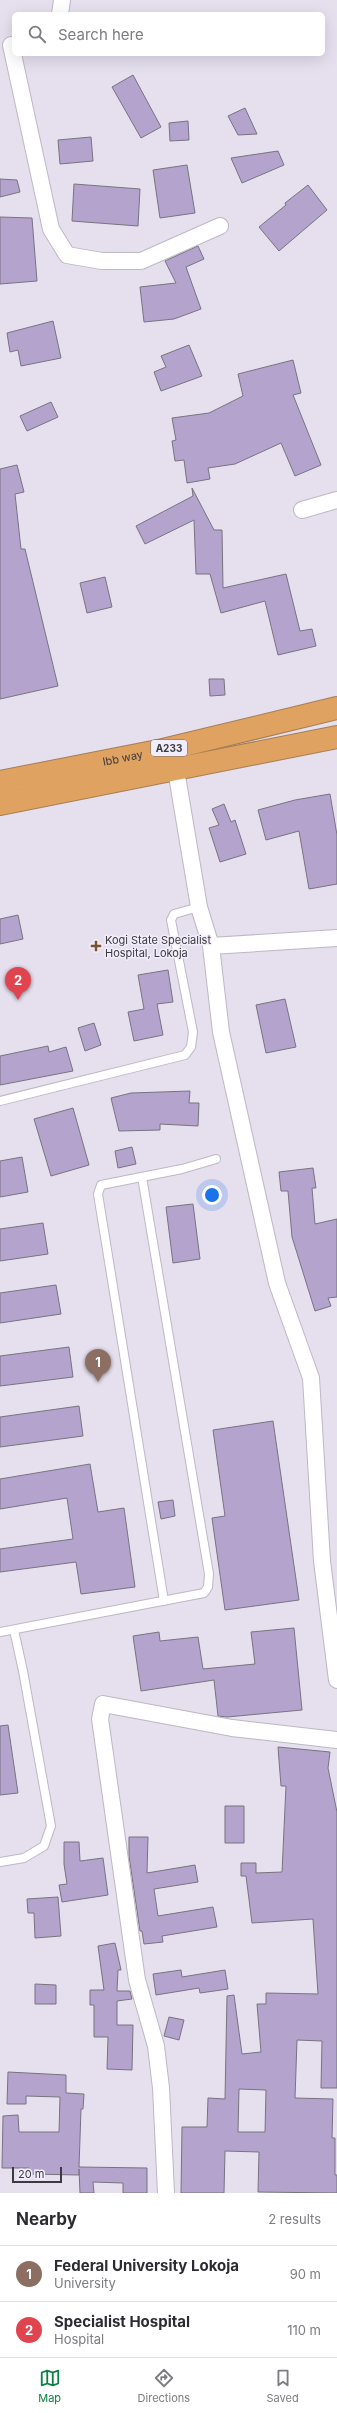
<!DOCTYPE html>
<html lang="en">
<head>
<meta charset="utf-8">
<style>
  body { margin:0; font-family:Inter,sans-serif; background:#f2f2f3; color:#2b2b33 }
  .scale { position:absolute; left:12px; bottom:10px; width:50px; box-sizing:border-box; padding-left:4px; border:2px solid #3c3a3f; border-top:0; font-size:11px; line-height:14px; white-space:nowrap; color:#3c3a3f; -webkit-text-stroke:3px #f2edfb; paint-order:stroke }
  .you { position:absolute; left:212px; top:1195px; width:14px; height:14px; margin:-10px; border:3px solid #fff; border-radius:50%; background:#1a73e8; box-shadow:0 0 0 6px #1a73e833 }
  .badge { display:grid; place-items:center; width:26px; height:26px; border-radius:50%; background:#0b8043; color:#fff; font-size:13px; font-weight:700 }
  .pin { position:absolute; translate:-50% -33px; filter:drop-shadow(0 1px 2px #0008) }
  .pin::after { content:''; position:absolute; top:21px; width:14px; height:12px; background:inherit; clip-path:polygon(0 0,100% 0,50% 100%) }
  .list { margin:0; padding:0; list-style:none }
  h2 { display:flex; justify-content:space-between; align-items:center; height:52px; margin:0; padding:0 16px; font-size:17px }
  h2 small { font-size:13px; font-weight:400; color:#7c7c81 }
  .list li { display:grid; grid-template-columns:26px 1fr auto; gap:12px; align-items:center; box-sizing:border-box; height:56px; padding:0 16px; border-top:1px solid #e1e1e2 }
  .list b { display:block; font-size:15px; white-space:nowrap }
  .list p { margin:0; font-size:13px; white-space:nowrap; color:#7c7c81 }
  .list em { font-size:13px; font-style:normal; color:#7c7c81 }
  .icon { flex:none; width:22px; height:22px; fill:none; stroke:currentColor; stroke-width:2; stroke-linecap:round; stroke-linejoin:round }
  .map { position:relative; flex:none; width:337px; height:2193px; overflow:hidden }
  .search { position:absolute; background:#fff; box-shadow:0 4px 16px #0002; left:12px; right:12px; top:12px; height:44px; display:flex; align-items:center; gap:10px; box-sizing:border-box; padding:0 14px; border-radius:6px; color:#7c7c81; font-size:15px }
  .sheet { height:164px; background:#fff }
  nav { display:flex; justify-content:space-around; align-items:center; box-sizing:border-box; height:56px; border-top:1px solid #e1e1e2; background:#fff; font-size:11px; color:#7c7c81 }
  nav a { display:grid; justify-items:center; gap:2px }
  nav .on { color:#0b8043 }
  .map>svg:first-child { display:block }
</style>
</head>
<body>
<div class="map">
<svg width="337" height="2193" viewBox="0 0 337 2193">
  <rect width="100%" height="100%" fill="#e5dfee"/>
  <path fill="#b4a4cd" stroke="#787380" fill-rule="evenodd" d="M133,75L161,127L141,138L112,87Z
    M245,108L257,134L238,135L228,116Z
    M188,121L189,140L170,141L169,123Z
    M91,137L93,161L60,164L58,140Z
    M278,151L284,165L242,183L231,158Z
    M187,165L195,213L160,218L153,170Z
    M0,179L17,180L20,192L0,197Z
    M74,184L140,189L138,226L72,221Z
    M308,185L327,210L279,251L259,227L286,205L285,203Z
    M0,217L32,218L37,281L0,284Z
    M198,246L204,259L186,267L201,309L174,319L144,322L140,287L176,283L165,261Z
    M53,321L61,358L21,366L18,350L10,352L7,333Z
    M189,345L202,376L161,391L154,372L166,367L161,356Z
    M293,360L301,393L293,395L321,465L295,476L281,443L235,464L208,468L210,479L187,483L184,460L175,461L172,441L176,440L172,418L209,413L243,396L238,374Z
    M51,402L58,417L27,431L20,416Z
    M17,465L24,492L15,494L21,549H25L58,686L0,699V469Z
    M192,488L214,530H222L223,588L286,574L300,631L312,629L316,646L278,655L265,601L221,613L210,574H196L194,520L145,544L136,526L193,496Z
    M105,577L112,607L87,613L80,583Z
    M209,679H224L225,695L210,696Z
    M330,794L337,835V884L309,889L299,831L266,840L258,810L295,800Z
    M224,804L231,822L235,820L246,854L220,862L209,828L219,825L212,809Z
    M18,915L23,939L0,944V919Z
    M168,970L173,1002L157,1004L163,1035L134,1041L128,1012L144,1009L138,975Z
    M285,999L296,1047L266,1053L256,1005Z
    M94,1023L101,1045L85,1051L78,1028Z
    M48,1046L49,1052L66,1047L73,1071L0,1085V1056Z
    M190,1091L189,1103H199L198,1126L160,1124V1130L119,1131L111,1098L131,1093Z
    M73,1108L89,1165L51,1176L34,1119Z
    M132,1147L136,1164L118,1168L115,1151Z
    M22,1157L28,1192L0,1197V1161Z
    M313,1168L316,1188H312L315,1224L337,1219V1297L328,1298L331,1306L315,1311L292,1237L288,1191H281L279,1172Z
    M193,1204L200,1259L173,1263L166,1207Z
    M43,1223L48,1254L0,1261V1229Z
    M56,1285L61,1314L0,1323V1293Z
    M69,1347L73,1377L0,1386V1356Z
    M79,1406L83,1436L0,1447V1417Z
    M273,1421L299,1600L225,1610L212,1518L225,1516L213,1430Z
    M90,1464L98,1512L124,1508L135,1587L81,1594L76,1562L0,1572V1549L73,1539L67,1498L0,1509V1479Z
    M173,1500L175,1516L161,1519L158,1502Z
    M294,1628L302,1710L227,1717L218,1716L214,1680L141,1691L133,1636L159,1632L160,1641L198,1637L203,1669L255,1664L251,1632Z
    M8,1725L18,1793L0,1795V1726Z
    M278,1747L330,1752L328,1768L337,1812V2088H321L322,2041L297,2040L295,2098L333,2099L332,2138H335V2175H337V2193L258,2192L259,2152L225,2151L224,2193H181L182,2127H207L208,2098L225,2099L227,1996L234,1995L242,2054L261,2052L257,2004H266V1993L318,1994L313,1919L252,1923L246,1876H241V1863H256V1873L282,1872L286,1786H281ZM239,2089L266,2090L265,2132H238Z
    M225,1806H244V1843H225Z
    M129,1837H148L147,1873L195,1865L198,1882L154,1889L158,1916L213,1907L217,1927L162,1936L163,1942L144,1944L142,1931H140L129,1856Z
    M64,1842H79L80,1861L103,1858L108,1895L62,1902L59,1885L67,1884L64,1864Z
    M58,1897L61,1936L35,1938L34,1913H28L27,1899Z
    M115,1943L121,1970H118L117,1991H130L132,1999L117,2001V2025H133L132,2070L107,2069L108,2037H94V2005H90V1990H104L98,1946Z
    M181,1970L182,1977L225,1970L228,1989L200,1993L199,1988L156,1995L153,1974Z
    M35,1984L56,1985V2004H35Z
    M169,2017L184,2020L179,2040L164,2036Z
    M8,2072L66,2075V2093L84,2094L83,2109H81L79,2167L147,2168V2193H123V2183L93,2182L94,2193H80L79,2169V2175L29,2174V2168H2L3,2116L18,2115L19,2132H59L60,2097L26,2096V2104H7Z"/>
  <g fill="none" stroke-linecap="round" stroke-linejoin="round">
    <g stroke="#bdb8c5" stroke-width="10">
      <path id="lane" d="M0,1101L185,1055L191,1047L193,1032L171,920L174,914L199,907
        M164,1601L98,1194L101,1185L182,1169L216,1159
        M0,1632L204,1593L208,1587L209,1574L142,1177
        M0,1862L24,1858L44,1846L51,1826L23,1671L14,1630"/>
    </g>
    <g stroke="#bdb8c5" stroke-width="18">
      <path id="street" d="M60,14L62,0
        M11,45L51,229L67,255L102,261H141L220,226
        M302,510L337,500
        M176,770L199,907L211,946L221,1032L277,1283L311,1378L322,1561L337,1680
        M211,946L337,938
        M166,2193L161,2088L156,2046L137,1980L100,1719L103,1704L232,1728L337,1740"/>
    </g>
    <g stroke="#a67e54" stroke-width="24">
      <g id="highway">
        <path id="s1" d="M0,782L163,750L337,708"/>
        <path d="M0,804L337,737"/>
      </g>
    </g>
    <use href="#lane" stroke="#fff" stroke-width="8"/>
    <use href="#street" stroke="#fff" stroke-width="16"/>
    <use href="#highway" stroke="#dfa260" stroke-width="22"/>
  </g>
  <path fill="#77542d" stroke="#f2edfb" stroke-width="1.5" d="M94 940h4v4h4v4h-4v4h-4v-4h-4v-4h4z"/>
  <g text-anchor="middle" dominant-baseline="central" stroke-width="3" stroke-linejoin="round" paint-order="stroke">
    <rect fill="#f2edfb" stroke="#737077" stroke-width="1" x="151" y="740" width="36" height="16" rx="3"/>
    <g font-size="10" font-weight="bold" fill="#3c3a3f">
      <text x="169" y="748">A233</text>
    </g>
    <g font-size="11" fill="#3c3a3f" stroke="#f2edfb">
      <text stroke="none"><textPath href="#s1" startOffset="125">Ibb way</textPath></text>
    </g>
    <g font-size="11" fill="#3c3a3f" stroke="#f2edfb" text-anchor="start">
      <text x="105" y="940">Kogi State Specialist<tspan x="105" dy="13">Hospital, Lokoja</tspan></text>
    </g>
  </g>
</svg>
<div class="scale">20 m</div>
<div class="you"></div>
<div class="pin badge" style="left:98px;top:1382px;background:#8d6e63">1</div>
<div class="pin badge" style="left:18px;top:1000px;background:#e0444e">2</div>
<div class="search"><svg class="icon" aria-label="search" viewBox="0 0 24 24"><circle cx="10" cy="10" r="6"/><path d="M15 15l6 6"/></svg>Search here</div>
</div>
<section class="sheet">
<h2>Nearby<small>2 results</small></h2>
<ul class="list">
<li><span class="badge" style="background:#8d6e63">1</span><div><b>Federal University Lokoja</b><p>University</p></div><em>90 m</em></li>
<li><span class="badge" style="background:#e0444e">2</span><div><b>Specialist Hospital</b><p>Hospital</p></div><em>110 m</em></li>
</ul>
</section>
<nav>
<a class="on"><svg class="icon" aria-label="map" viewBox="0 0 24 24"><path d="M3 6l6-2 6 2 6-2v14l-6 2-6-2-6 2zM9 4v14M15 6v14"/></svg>Map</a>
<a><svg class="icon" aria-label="directions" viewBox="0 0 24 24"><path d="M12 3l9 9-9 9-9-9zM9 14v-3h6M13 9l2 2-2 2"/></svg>Directions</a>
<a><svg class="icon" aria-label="saved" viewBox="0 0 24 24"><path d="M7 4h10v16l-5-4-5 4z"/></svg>Saved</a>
</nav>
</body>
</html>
